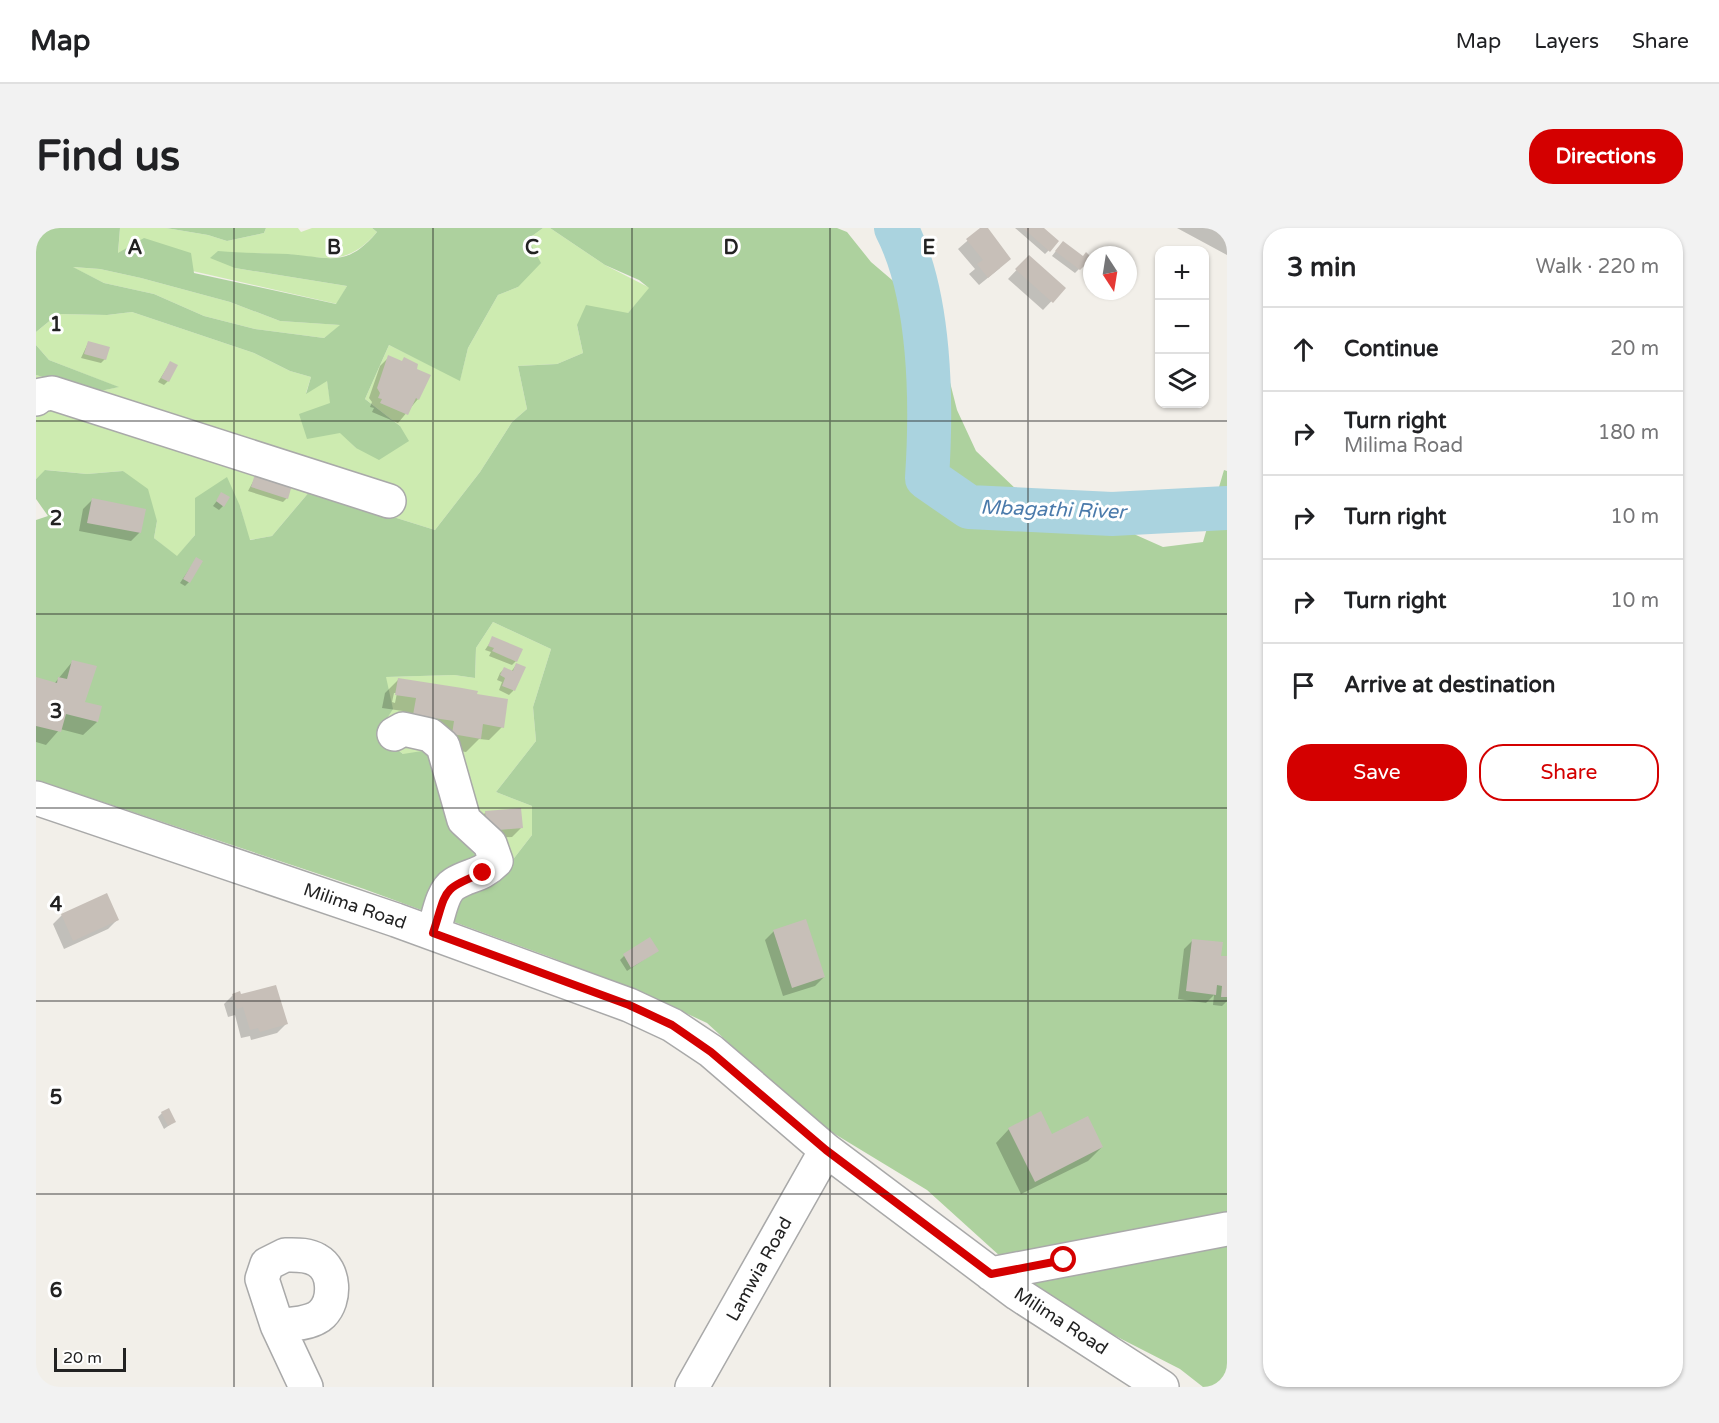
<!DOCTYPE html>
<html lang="en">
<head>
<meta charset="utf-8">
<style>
  body { margin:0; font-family:"Varela Round",sans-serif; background:#f2f2f2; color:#202124 }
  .controls { position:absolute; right:18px; top:18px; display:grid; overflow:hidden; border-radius:12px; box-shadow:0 2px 4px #0004 }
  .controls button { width:54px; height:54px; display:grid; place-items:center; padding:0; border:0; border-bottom:2px solid #e0e0e0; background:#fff; color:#202124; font:30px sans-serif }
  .compass { position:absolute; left:1047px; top:18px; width:54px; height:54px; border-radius:50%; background:#fff; box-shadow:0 2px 4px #0004; rotate:168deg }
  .scale { position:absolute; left:18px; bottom:15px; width:72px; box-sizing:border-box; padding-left:6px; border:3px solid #222; border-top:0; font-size:16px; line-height:21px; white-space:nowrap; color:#222; -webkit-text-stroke:4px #fff; paint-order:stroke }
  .stop { position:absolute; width:18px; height:18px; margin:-14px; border:4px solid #d40000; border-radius:50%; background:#fff }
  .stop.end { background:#d40000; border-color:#fff; box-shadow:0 2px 6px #0008 }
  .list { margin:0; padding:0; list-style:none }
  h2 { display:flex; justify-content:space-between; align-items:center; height:78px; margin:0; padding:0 24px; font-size:26px }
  h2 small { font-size:20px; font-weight:400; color:#757577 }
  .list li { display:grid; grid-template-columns:39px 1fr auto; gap:18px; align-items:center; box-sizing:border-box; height:84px; padding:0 24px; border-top:2px solid #e0e0e0 }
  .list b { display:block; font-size:22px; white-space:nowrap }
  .list p { margin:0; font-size:20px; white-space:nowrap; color:#757577 }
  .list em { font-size:20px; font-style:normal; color:#757577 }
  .actions { display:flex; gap:12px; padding:18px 24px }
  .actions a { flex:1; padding:14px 0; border:2px solid #d40000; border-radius:24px; text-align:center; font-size:21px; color:#d40000 }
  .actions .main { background:#d40000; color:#fff }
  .icon { flex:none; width:33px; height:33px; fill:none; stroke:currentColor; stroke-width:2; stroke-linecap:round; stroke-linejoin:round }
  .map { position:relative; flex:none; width:1191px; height:1159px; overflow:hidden; border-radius:24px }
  header { display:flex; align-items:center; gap:36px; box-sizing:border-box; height:84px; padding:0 30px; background:#fff; border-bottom:2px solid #e0e0e0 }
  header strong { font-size:28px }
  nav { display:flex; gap:33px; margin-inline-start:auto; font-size:21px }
  .intro { display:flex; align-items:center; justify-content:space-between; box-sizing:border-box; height:144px; padding:0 36px }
  h1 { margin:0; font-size:42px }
  .button { padding:15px 27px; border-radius:24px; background:#d40000; color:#fff; font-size:21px; font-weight:700 }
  main { display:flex; gap:36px; padding:0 36px }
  aside { flex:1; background:#fff; border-radius:24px; box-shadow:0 2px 4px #0004 }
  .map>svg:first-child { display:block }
</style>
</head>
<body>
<header>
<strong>Map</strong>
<nav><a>Map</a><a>Layers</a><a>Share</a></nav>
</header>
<div class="intro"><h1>Find us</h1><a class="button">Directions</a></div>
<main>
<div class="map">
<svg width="1191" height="1159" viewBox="0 0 1191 1159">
  <rect width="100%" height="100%" fill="#f2efe9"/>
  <path fill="#cdebb0" d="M84,0H130L172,7L191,13L228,5L230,0H262L265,4L276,0H336L341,4C307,44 282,26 238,26C232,26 224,25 219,26C212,28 205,36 199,40L311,58L301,76L82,26Z
    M507,0H514L569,37L614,60L592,85L541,97L547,125L521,136L482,138L491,181L476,194L444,244L399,302L274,263L236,308L213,312L204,278L159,270V307L141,329L118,310L121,293L87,243L51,246L10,242L0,251V147L60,164L82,159L13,132L0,117V104L22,86L71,87L96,84L218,125L254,143L275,149L270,165L291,152C295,181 299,199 320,220L364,198L329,171L353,117L424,152L432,120L462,67L482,59L492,11Z
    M36,39L64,41L105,50L194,74L244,93L305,97L288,110L219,101L168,88L118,66L68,55Z
    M457,394L515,421L497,479L500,513L460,564L496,578V607L472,638L455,643L421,608L409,567L367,526L341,506L356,481L349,449L418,447L439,450L440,420Z"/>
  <path fill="#add19e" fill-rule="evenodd" d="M0,0H84L82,25L108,10L155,25L158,45L300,76L311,58L199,40L174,30L182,23C205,25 229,25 252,26C293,29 310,41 341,4L336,0H507L492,11L505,35L482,59L462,67L432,120L424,153L353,117L329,171L364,198L373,213L343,232L320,220L304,205L271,211L263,186L294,175L291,153L270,166L275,149L254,143L218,125L96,84L71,87L22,86L0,104ZM37,39L64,41L105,50L194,74L244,93L304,97L288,110L219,101L168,88L118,66L68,55Z
    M130,0H230L228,5L191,13L172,7Z
    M514,0H801L811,4L835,34L897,87L921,182L940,223L983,264L1048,272L1100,307L1127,319L1167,314L1188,242L1191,243V1159H1167L1144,1141L1017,1076L891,962L779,894L671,795L613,768L514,729L328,661L0,552V292L12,288L0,271V251L9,242L51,246L87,243L112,261L121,293L118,310L141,328L159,307V270L191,249L204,278L214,312L236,308L274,263L399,302L444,244L476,194L491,181L482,138L521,136L547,125L541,97L550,77L592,85L613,60L603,52L569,37ZM457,394L515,421L497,479L500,513L460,564L496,578V607L472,638L455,643L421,608L399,521L367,526L341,506L357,481L350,449L418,447L439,450L440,420Z
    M0,117L13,132L83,159L60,164L0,147Z"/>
  <path fill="#0003" fill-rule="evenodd" d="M946,0H950L964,40L943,57L933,46L939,41L922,21Z
    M979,0H1006L1021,14L1009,26Z
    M1141,0H1191V27Z
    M1023,19L1046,30L1055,29L1039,45L1016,28Z
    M993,29L1028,60L1007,82L972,51Z
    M52,115L69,131L65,135L45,130Z
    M353,129L382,171L362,195L336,184L338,180L334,179L336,174L333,170L344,138Z
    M134,135L132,153L128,157L122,154Z
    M220,248L251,270L247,274L212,263Z
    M186,266L187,278L183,282L177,278Z
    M56,272L104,304L95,313L43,303L47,281Z
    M160,331L153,354L149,358L144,355Z
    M457,410L480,433L476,437L453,428L455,424L449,422Z
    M36,434L47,475L61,494L47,507L24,501L10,517L0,514V451L18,456Z
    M480,437L488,440L477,463L473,467L463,462L466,454L461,452L464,445L468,441L475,444Z
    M362,452L439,467L466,499L453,512L443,511L430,524L403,520L364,501L367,483L346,480L349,465ZM358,465H361L359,475L356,474Z
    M450,584L485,600L476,609L442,611L441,593Z
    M26,687L81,692L72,701L28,721L17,696Z
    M738,703L788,749L779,758L747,768L729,712Z
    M1157,712L1184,729L1191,730V773L1186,778L1177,777L1178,767L1170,775L1142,771L1148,721Z
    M621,723L591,743L584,732L588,728Z
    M197,767L205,768L250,796L241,805L215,812L214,808L205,810L199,787L192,789L188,776Z
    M126,885L138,894L128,901L122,889Z
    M973,901L1016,908L1066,919L1052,933L985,966L960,915Z"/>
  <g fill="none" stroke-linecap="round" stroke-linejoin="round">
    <path stroke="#aad3df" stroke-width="44" d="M860,0C895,68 896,175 891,250L933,279L1076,286L1191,280"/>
  </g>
  <path fill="#c7bfb8" d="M944,0H952L975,31L952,50L941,36L947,32L930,11Z
    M987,0H1008L1023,13L1014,24Z
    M1027,13L1047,28L1050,24L1056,30L1044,42L1019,23Z
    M993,27L1030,60L1017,75L979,41Z
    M52,113L74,119L70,132L48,126Z
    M352,127L366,133L368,129L382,136L381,141L395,147L383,172L380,170L372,187L344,175L346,171L342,170L344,165L341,160Z
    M134,133L142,137L133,154L125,150Z
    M219,246L256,257L252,271L215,259Z
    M185,264L194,269L188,279L180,273Z
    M56,270L110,281L105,305L51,295Z
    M160,329L167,333L154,355L147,351Z
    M456,408L487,421L481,434L456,423L458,420L452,418Z
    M36,432L61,438L49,474L66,478L62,494L30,486L25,504L0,498V449L21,455L22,449L31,451Z
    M480,435L490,439L479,463L466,458L469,450L464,447L468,439L477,443Z
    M362,450L426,460L442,463L441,466L472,471L468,500L447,496L445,511L416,506L418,493L377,487L380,470L359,467Z
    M485,580L487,600L451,603L449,583Z
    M71,665L83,692L37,713L25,686Z
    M770,691L789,749L756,760L737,702Z
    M614,709L623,723L595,740L587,726Z
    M1156,711L1187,714L1185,728H1191V769H1185L1186,758L1181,757L1180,767L1150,763Z
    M240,757L252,796L224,804L222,800L214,802L207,779L201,781L196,766L204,763L205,766Z
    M133,880L140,894L132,898L125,884Z
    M1005,883L1016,906L1052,888L1067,919L999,954L972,900Z"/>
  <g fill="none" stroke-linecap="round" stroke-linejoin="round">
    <g stroke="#a9a9a9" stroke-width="36">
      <path id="minor" d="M0,171L5,167L16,165L353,273
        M358,506L367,501L394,507L407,518L428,592L454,616L460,633C444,649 434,646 418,656C405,664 402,692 397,705
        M0,570L360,692L593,777L636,797L675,823L790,922L982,1066L1126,1159
        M249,1027C260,1027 271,1026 281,1032C299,1042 300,1072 286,1086C277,1095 254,1097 241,1097L226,1051L231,1036Z
        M955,1046L1191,1001
        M241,1097L270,1159
        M656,1159L790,922"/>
    </g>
    <use href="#minor" stroke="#fff" stroke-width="33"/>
  </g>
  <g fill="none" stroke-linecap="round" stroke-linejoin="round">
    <path stroke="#d40000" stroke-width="8" d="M447,645C404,661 411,663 397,705L593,777L636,797L675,824L790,922L955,1046L1028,1032"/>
  </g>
  <path fill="none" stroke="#222" stroke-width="1.5" stroke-opacity="0.55" d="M198,0V1159M397,0V1159M596,0V1159M794,0V1159M992,0V1159M0,193H1191M0,386H1191M0,580H1191M0,773H1191M0,966H1191"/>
  <g text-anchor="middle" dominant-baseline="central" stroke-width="6" stroke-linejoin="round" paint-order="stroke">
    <g font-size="18" fill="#222" stroke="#fff">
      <text transform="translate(319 678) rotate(19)">Milima Road</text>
      <text transform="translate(723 1041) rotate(-61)">Lamwia Road</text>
      <text transform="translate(1025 1093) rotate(33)">Milima Road</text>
    </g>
    <g font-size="20" font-style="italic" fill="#4a7aab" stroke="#fff">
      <text transform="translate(1017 282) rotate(2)">Mbagathi River</text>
    </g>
  </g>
  <g font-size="20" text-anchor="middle" font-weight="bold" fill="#222" stroke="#fff" stroke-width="6" stroke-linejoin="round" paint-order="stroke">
    <text x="99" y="26">A</text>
    <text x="298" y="26">B</text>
    <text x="496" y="26">C</text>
    <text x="695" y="26">D</text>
    <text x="893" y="26">E</text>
    <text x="20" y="103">1</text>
    <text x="20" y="297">2</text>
    <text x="20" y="490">3</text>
    <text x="20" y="683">4</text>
    <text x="20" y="876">5</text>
    <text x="20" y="1069">6</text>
  </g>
</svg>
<div class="controls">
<button>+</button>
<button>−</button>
<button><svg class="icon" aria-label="layers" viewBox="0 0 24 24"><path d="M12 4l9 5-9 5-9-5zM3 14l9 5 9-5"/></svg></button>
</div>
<svg class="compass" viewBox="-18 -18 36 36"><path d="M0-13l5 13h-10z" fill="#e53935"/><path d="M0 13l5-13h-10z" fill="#757577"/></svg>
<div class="scale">20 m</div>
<div class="stop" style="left:1028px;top:1032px"></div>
<div class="stop end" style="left:447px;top:645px"></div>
</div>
<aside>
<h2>3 min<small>Walk · 220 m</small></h2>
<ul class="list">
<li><svg class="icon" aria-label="ahead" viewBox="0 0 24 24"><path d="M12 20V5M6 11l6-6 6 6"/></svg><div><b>Continue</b></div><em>20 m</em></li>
<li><svg class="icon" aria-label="right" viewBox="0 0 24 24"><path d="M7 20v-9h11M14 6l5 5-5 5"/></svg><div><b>Turn right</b><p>Milima Road</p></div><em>180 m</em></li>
<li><svg class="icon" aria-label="right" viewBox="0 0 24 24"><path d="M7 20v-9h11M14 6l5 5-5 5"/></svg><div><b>Turn right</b></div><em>10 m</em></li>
<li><svg class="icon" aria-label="right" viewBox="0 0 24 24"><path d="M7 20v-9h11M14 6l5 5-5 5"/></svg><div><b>Turn right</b></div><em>10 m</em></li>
<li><svg class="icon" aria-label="arrive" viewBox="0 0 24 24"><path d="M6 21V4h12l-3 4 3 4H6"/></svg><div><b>Arrive at destination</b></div></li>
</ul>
<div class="actions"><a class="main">Save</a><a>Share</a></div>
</aside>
</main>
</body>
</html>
